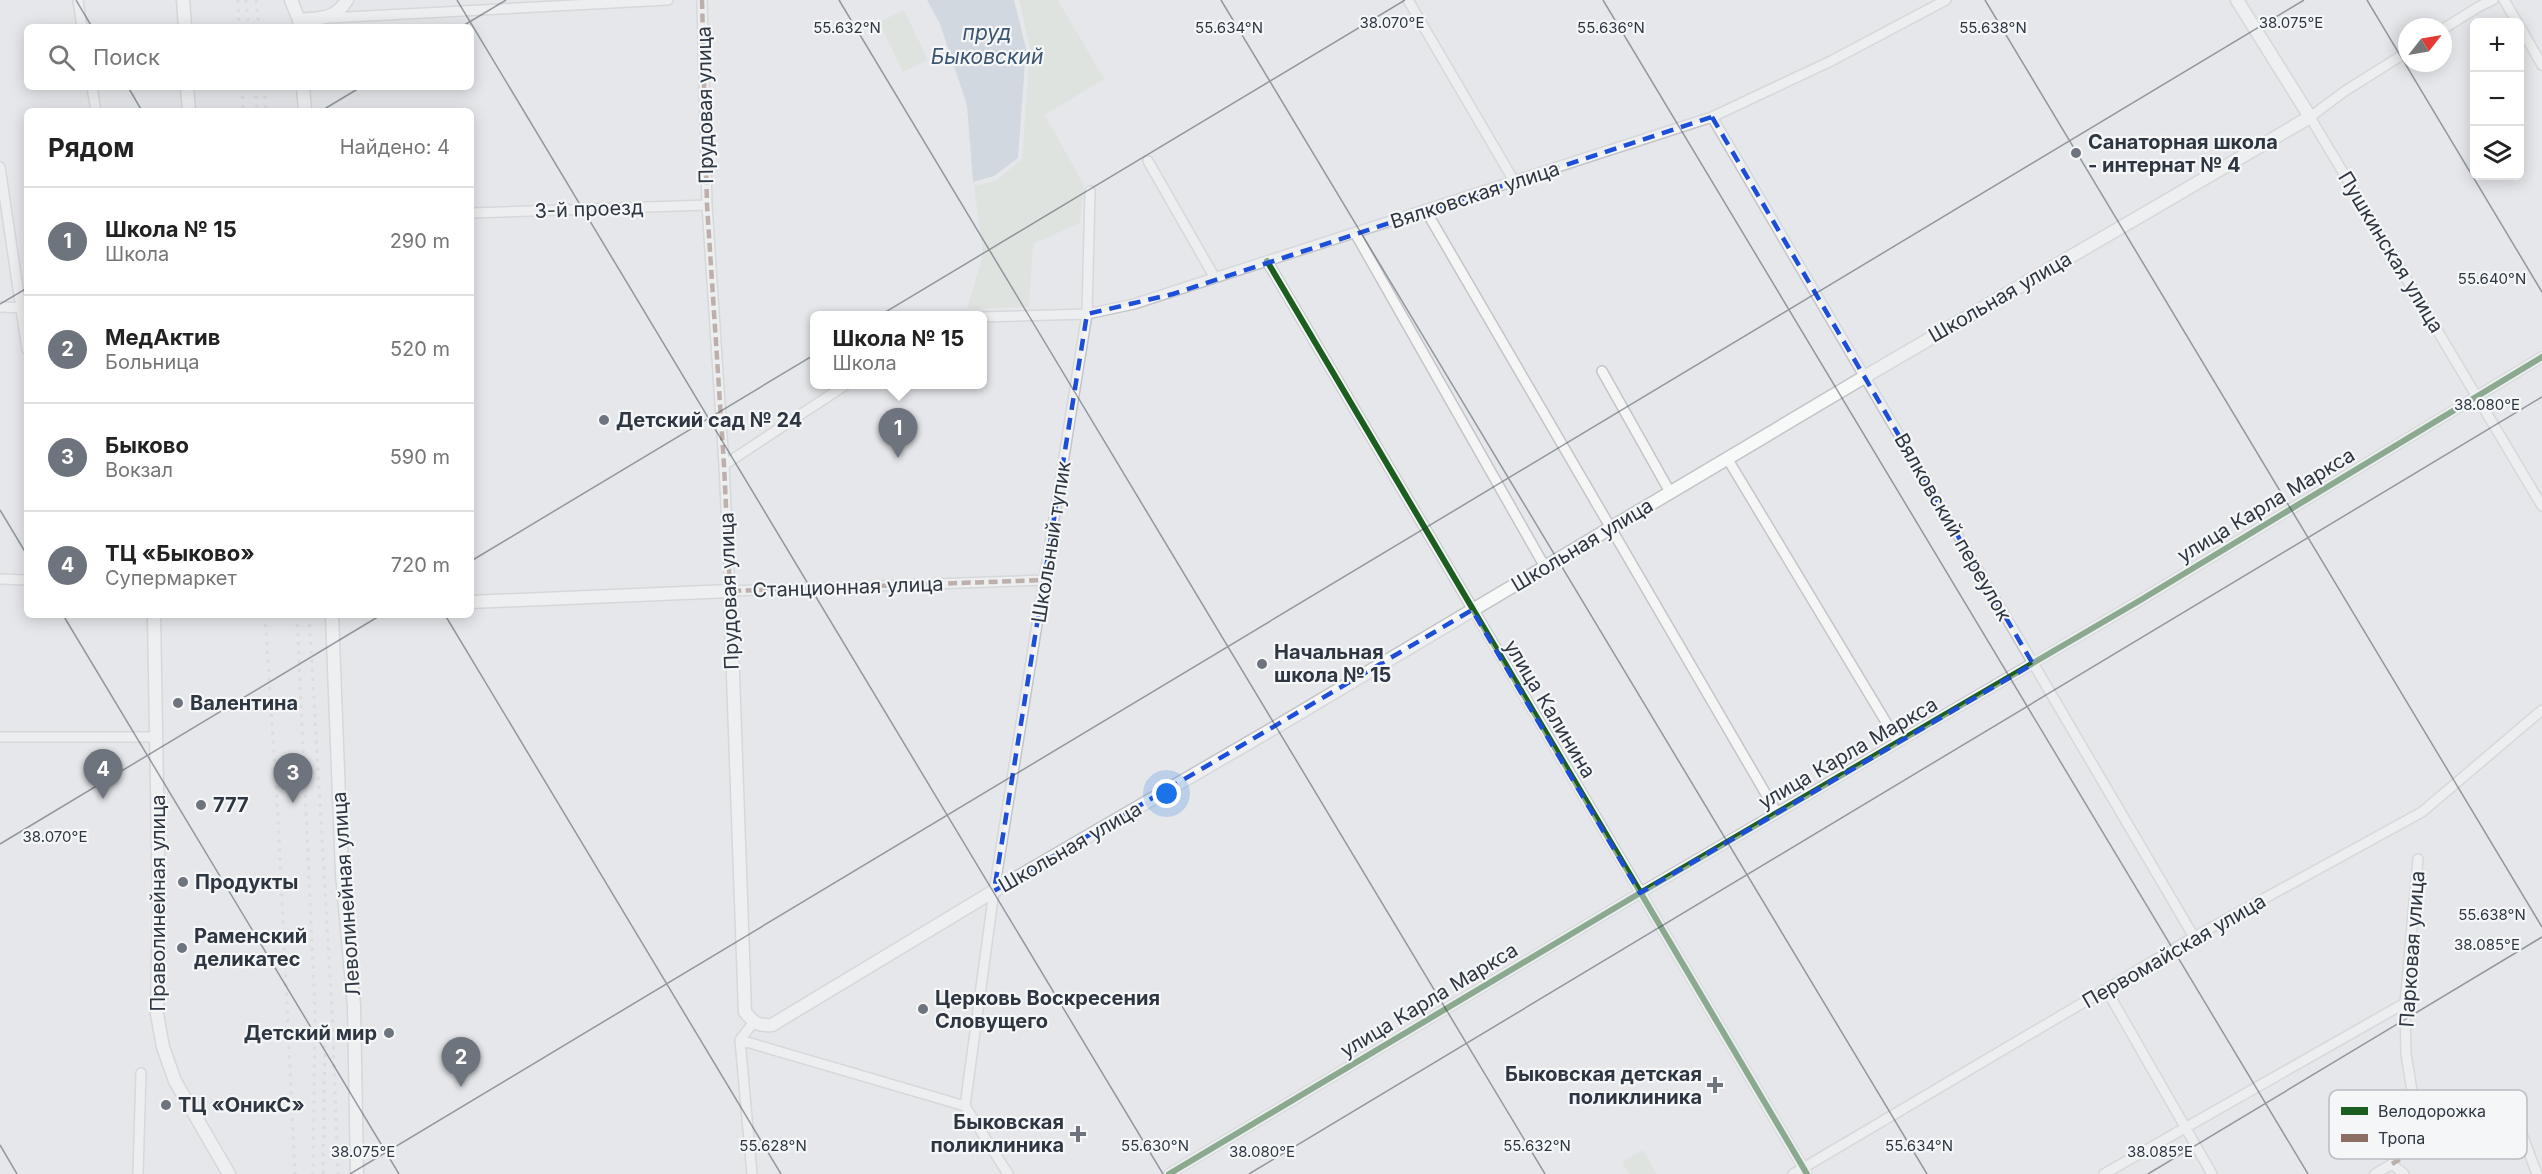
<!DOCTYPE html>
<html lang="ru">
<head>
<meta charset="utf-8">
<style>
  body { margin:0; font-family:Inter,sans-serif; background:#f2f2f2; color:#222 }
  .controls { position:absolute; right:18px; top:18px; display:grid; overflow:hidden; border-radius:9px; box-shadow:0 3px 15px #0003 }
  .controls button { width:54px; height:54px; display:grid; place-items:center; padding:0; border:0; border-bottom:2px solid #e0e0e0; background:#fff; color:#222; font:30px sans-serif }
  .compass { position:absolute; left:2398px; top:18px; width:54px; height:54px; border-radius:50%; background:#fff; box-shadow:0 3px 15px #0003; rotate:59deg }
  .you { position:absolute; left:1167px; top:794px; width:21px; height:21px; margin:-15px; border:4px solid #fff; border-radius:50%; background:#1a73e8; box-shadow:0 0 0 9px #1a73e833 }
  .badge { display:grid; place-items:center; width:39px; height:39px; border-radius:50%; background:#6e747d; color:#fff; font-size:20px; font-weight:700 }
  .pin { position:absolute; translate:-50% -50px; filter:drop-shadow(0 2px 3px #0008) }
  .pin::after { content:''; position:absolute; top:32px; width:21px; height:18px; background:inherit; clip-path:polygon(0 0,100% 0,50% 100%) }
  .popup { position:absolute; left:810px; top:311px; width:177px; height:78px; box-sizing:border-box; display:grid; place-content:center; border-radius:9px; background:#fff; filter:drop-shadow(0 2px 4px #0005); font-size:20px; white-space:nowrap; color:#767676 }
  .popup b { font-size:22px; color:#222 }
  .popup::after { content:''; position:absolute; left:50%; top:100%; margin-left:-12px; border:12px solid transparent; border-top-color:#fff }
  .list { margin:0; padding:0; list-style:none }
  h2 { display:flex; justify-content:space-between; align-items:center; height:78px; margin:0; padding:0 24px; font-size:26px }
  h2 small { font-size:20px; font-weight:400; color:#767676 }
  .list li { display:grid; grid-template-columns:39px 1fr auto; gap:18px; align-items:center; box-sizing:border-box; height:108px; padding:0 24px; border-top:2px solid #e0e0e0 }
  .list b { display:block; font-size:22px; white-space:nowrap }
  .list p { margin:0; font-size:20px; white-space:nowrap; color:#767676 }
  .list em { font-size:20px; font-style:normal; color:#767676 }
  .icon { flex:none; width:33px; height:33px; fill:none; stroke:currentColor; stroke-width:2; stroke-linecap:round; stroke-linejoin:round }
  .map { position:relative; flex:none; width:2542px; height:1174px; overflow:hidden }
  .search { position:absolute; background:#fff; box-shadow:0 3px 15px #0003; left:24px; top:24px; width:450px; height:66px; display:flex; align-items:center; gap:15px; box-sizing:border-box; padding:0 21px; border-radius:9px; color:#767676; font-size:22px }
  .panel { position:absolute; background:#fff; box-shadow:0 3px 15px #0003; left:24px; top:108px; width:450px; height:510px; border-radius:9px }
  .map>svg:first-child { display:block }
</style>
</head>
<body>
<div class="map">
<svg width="2542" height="1174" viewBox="0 0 2542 1174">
  <rect width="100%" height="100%" fill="#e5e7ea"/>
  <path fill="#d6ddd6" d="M1019,0H1058L1104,79L1045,115L1084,185L1080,223L1033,244L1029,307L967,309L983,254L974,186L995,181L1022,159L1030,48Z
    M904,10L928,60L903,72L879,22Z
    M1643,1150L1657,1174H1629L1622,1162Z"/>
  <path fill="#b8c5d2" d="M927,0H1014L1026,48L1018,158L994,176L973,182L967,105L940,24Z"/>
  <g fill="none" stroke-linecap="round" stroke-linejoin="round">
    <g stroke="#c4c5c8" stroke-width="12">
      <path id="minor" d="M78,0L82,27
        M702,0L707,205L724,465L730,591L1045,580
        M1408,0L1514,181
        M2504,0L2517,22
        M329,18L668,0
        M2520,27L2542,65
        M2443,29L2480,6L2493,0
        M2407,52L2345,91L2310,117L2542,506
        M92,87L96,111
        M1712,117L2194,937
        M1148,161L1215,278
        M0,167L27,349
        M1426,211L1777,813
        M471,213L707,205
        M1355,233L1545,567
        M1267,261L1807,1174
        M0,307L27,308
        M982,317L1087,314L1134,304L1712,117L1831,61L1946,0
        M1602,371L1670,492
        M1727,458L1898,742
        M724,465L847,384
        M0,579L27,580
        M0,737H156
        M2418,859L2405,1003L2406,1054L2421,1146
        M2106,989L2212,1174
        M740,1040L965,1106L1008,1174
        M965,1106L994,891L1087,314L1090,191
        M2517,1121L2537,1174
        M138,1174L141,1073
        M752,1174L740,1040L753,1023
        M1169,1174L1640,893L2139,601L2542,357
        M1793,1174L2194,937L2422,812L2542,710
        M2104,1174L2405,1003
        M2375,1174L2392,1164L2404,1174"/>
    </g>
    <g stroke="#c2c4c7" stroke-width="15">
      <path id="major" d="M183,0L185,27
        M291,0L299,20L300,27
        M299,20C320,18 335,20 347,0
        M187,87L189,111
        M303,87L305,111
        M471,602L730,591L745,1012C754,1023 758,1026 772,1025L994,891L1281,724L1866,376L2310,117L2237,0
        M154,615L159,905L157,1014L163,1047L175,1081L229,1174
        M332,615L342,874L354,1006L357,1174"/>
    </g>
    <use href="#minor" stroke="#f5f5f6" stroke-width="9"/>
    <use href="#major" stroke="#f7f8f8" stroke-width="12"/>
    <path stroke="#cecfd1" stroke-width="3" stroke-dasharray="3 6" stroke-linecap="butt" d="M238,0L239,27
      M246,0L249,27
      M256,0L259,27
      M242,87L243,111
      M255,87L257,111
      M264,87L266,111
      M265,615L278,817L295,1174
      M297,615L315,1010L313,1174
      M309,615L332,1010L338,1174
      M323,1174L325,1036"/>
    <path stroke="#8d6e63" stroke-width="4.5" stroke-dasharray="9 4.5" stroke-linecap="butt" d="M702,0L707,205L724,465L730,591L1045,580
      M2392,1164L2421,1146"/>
    <g stroke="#f4f6f8" stroke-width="10">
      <path id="cycleway" d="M1267,261L1807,1174
        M1169,1174L1640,893L2139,601L2542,357"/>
    </g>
    <use href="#cycleway" stroke="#1b5e20" stroke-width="6"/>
  </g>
  <path d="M0 0H2542V1174H0ZM1712,117L2033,664L1640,893L1472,610L994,891L1087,314L1173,294Z" fill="#e5e7ea" fill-opacity=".55" fill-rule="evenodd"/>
  <path fill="none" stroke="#1d4ed8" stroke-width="4.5" stroke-dasharray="12 8" stroke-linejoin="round" d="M1712,117L2033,664L1640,893L1472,610L994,891L1087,314L1173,294Z"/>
  <path fill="none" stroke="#2e3642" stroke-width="1.5" stroke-opacity="0.45" d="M76,0L92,27M457,0L1163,1174M839,0L1545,1174M1221,0L1927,1174M1603,0L2308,1174M1985,0L2542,927M2367,0L2542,292M461,27L506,0M128,87L142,111M321,111L361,87M0,304L27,288M0,510L27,555M471,561L1405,0M63,615L399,1174M445,615L781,1174M0,844L381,615M0,1145L17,1174M350,1174L2304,0M1249,1174L2542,397M2148,1174L2542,937"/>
  <g fill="#6e747d" stroke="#f4f6f8" stroke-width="2">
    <circle cx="2076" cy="153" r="6"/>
    <circle cx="604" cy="420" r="6"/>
    <circle cx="1262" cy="664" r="6"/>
    <circle cx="178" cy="703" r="6"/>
    <circle cx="201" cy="805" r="6"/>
    <circle cx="183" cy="882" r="6"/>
    <circle cx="182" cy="948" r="6"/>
    <circle cx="923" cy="1009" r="6"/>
    <circle cx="389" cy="1033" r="6"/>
    <path d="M1712 1076h6v6h6v6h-6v6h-6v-6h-6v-6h6z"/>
    <circle cx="166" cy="1105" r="6"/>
    <path d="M1075 1125h6v6h6v6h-6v6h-6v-6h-6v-6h6z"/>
  </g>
  <g text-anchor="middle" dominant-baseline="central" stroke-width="4.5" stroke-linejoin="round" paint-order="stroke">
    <g font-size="20" fill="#2e3642" stroke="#f4f6f8">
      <text transform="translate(705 105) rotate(-91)">Прудовая улица</text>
      <text transform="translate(1475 195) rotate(-18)">Вялковская улица</text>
      <text transform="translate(589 209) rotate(-2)">3-й проезд</text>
      <text transform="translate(2391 252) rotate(59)">Пушкинская улица</text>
      <text transform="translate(2000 297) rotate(-30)">Школьная улица</text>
      <text transform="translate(2266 505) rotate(-31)">улица Карла Маркса</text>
      <text transform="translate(1953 527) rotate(60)">Вялковский переулок</text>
      <text transform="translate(1051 542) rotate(-81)">Школьный тупик</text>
      <text transform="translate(1582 545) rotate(-31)">Школьная улица</text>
      <text transform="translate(848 587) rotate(-2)">Станционная улица</text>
      <text transform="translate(729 591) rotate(-92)">Прудовая улица</text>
      <text transform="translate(1550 709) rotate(59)">улица Калинина</text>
      <text transform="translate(1848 753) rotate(-30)">улица Карла Маркса</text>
      <text transform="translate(1070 847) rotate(-30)">Школьная улица</text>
      <text transform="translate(346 894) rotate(-94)">Леволинейная улица</text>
      <text transform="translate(158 903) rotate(-90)">Праволинейная улица</text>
      <text transform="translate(2412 949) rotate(-86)">Парковая улица</text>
      <text transform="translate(2174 951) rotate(-30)">Первомайская улица</text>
      <text transform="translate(1429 1000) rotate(-31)">улица Карла Маркса</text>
    </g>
    <g font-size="20" font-weight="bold" fill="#2e3642" stroke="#f4f6f8" text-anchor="start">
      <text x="2088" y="142">Санаторная школа<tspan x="2088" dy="23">- интернат № 4</tspan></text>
      <text x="616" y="420">Детский сад № 24</text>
      <text x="1274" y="652">Начальная<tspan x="1274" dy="23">школа № 15</tspan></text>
      <text x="190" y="703">Валентина</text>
      <text x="213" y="805">777</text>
      <text x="195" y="882">Продукты</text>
      <text x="194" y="936">Раменский<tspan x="194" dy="23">деликатес</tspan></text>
      <text x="935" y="998">Церковь Воскресения<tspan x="935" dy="23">Словущего</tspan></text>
      <text x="377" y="1033" text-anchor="end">Детский мир</text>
      <text x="1702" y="1074" text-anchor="end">Быковская детская<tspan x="1702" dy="23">поликлиника</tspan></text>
      <text x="178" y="1105">ТЦ «ОникС»</text>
      <text x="1064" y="1122" text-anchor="end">Быковская<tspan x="1064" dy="23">поликлиника</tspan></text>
    </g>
    <g font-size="21" font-style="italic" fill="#3c5672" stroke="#f4f6f8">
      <text x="987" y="32">пруд<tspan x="987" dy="24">Быковский</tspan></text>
    </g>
  </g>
  <rect x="2329" y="1090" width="198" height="69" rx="9" fill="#f4f6f8" stroke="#b9bcc1" stroke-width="1.5"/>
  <rect x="2341" y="1107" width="27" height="8" fill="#1b5e20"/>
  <rect x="2341" y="1134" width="27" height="8" fill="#8d6e63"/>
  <g font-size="16" fill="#2e3642">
    <text x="2378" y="1117">Велодорожка</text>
    <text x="2378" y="1144">Тропа</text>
  </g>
  <g font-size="15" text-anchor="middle" fill="#2e3642" stroke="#f4f6f8" stroke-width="4.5" stroke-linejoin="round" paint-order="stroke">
    <text x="1392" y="28">38.070°E</text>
    <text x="2291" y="28">38.075°E</text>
    <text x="1611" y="33">55.636°N</text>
    <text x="1993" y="33">55.638°N</text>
    <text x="847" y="33">55.632°N</text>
    <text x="1229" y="33">55.634°N</text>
    <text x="2492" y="284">55.640°N</text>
    <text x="2487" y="410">38.080°E</text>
    <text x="55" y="842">38.070°E</text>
    <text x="2492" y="920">55.638°N</text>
    <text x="2487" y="950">38.085°E</text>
    <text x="773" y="1151">55.628°N</text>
    <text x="1155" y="1151">55.630°N</text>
    <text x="1537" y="1151">55.632°N</text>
    <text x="1919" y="1151">55.634°N</text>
    <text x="363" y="1157">38.075°E</text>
    <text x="1262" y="1157">38.080°E</text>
    <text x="2160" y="1157">38.085°E</text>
  </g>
</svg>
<div class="controls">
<button>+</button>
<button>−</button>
<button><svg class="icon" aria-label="layers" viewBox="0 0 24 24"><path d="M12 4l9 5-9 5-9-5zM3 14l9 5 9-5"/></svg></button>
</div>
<svg class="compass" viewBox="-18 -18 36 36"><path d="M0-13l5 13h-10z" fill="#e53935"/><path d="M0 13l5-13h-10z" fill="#767676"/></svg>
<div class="you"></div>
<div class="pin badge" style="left:898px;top:458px">1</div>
<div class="popup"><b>Школа № 15</b>Школа</div>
<div class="pin badge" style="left:461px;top:1087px">2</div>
<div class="pin badge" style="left:293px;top:803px">3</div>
<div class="pin badge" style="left:103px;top:799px">4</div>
<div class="search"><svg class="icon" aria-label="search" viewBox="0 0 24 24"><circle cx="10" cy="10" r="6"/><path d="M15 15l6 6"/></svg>Поиск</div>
<section class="panel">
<h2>Рядом<small>Найдено: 4</small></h2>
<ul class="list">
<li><span class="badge">1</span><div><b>Школа № 15</b><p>Школа</p></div><em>290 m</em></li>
<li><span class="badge">2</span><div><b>МедАктив</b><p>Больница</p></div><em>520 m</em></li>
<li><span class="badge">3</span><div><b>Быково</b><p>Вокзал</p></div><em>590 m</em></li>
<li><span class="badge">4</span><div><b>ТЦ «Быково»</b><p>Супермаркет</p></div><em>720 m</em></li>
</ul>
</section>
</div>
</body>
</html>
